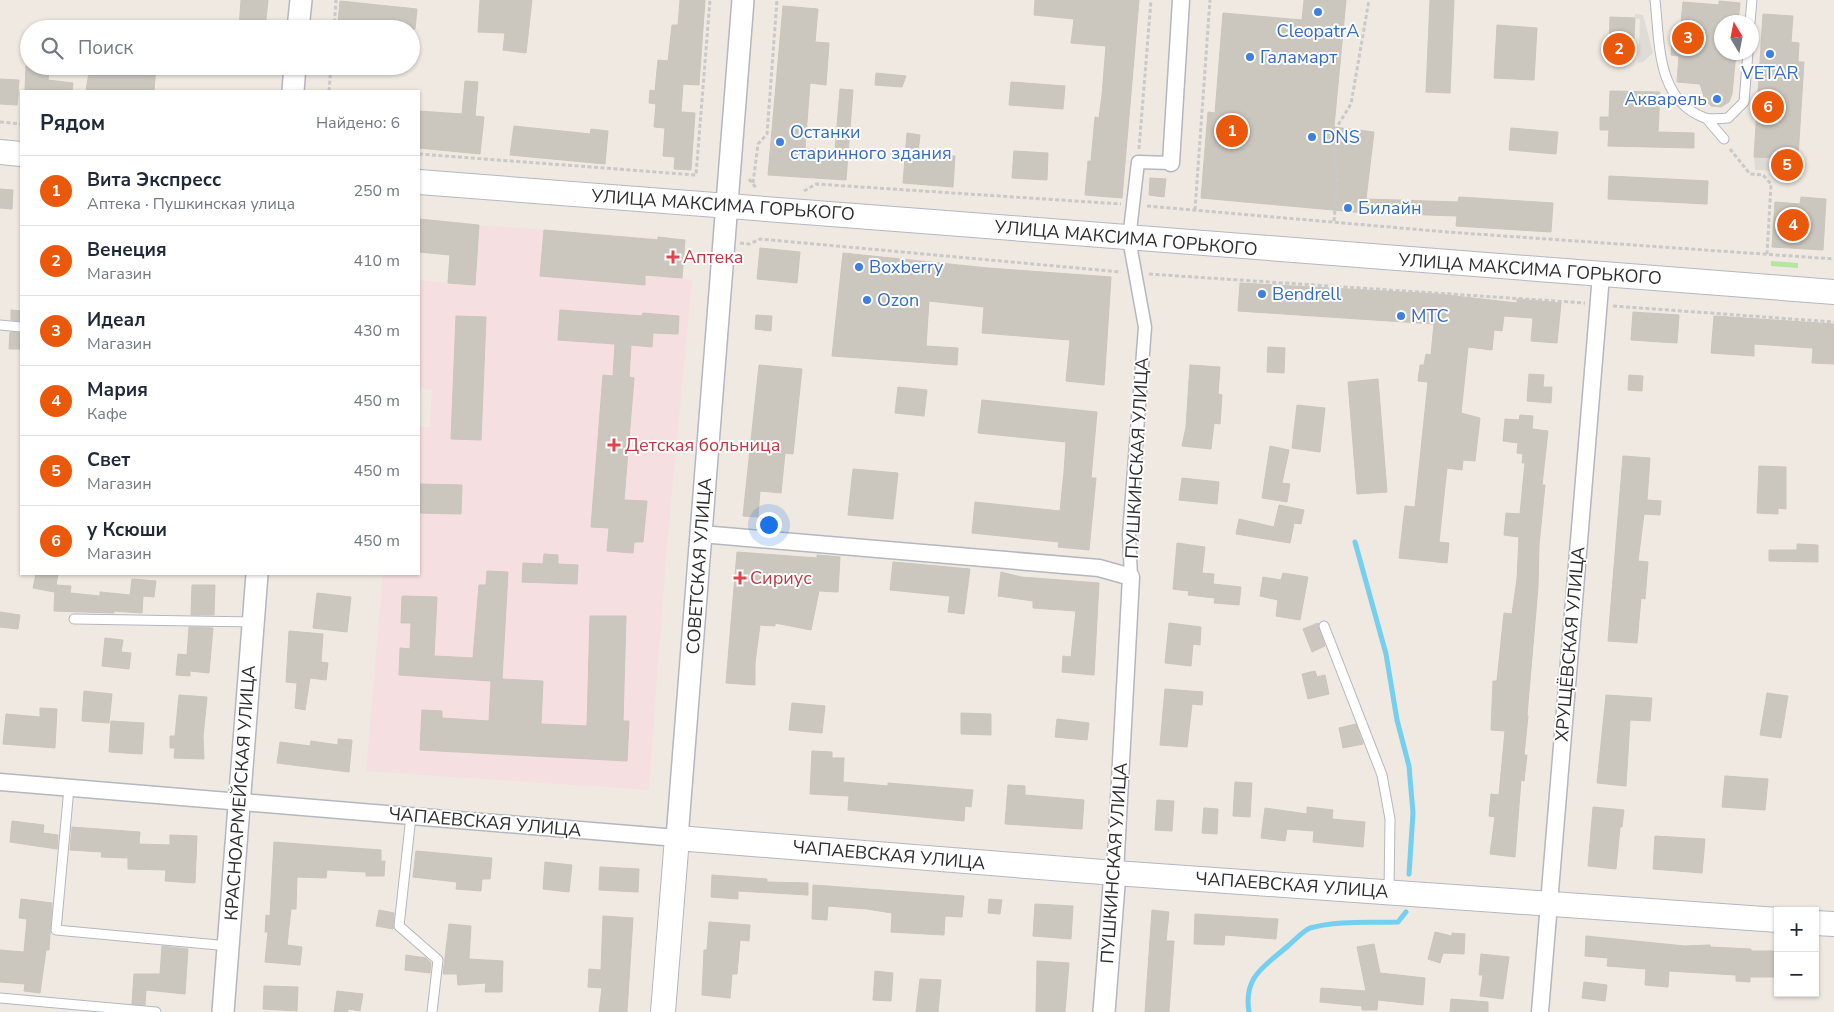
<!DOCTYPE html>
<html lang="ru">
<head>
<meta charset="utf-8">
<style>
  body { margin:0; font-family:"Nunito Sans",sans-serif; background:#f6f6f7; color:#1f2937 }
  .controls { position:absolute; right:15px; bottom:15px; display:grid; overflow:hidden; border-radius:0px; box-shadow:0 1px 4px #0004 }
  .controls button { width:45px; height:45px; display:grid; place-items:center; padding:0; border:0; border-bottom:1px solid #e0e1e3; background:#fff; color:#1f2937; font:25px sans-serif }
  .compass { position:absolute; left:1714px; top:15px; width:45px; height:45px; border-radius:50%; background:#fff; box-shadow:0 1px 4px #0004; rotate:350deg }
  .you { position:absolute; left:768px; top:524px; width:18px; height:18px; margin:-12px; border:4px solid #fff; border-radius:50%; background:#1a73e8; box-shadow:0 0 0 8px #1a73e833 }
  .badge { display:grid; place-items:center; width:32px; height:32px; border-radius:50%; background:#ea580c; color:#fff; font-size:16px; font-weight:700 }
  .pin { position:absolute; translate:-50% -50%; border:2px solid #fff; box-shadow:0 1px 5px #0006 }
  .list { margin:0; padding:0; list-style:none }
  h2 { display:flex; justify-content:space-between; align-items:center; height:65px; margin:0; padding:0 20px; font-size:21px }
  h2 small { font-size:16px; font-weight:400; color:#747a83 }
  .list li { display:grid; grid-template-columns:32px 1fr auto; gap:15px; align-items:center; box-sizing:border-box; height:70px; padding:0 20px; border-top:1px solid #e0e1e3 }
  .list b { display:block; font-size:19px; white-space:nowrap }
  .list p { margin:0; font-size:16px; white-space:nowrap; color:#747a83 }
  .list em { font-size:16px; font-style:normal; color:#747a83 }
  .icon { flex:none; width:28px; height:28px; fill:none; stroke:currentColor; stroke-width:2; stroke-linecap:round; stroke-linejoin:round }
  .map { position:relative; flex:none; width:1834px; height:1012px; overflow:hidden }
  .search { position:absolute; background:#fff; box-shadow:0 1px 4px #0004; left:20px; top:20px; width:400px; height:55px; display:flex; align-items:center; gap:12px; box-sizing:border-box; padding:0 18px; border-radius:28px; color:#747a83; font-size:19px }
  .panel { position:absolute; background:#fff; box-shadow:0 1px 4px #0004; left:20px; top:90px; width:400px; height:485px; border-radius:0px }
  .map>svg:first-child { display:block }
</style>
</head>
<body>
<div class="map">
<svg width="1834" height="1012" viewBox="0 0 1834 1012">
  <rect width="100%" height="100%" fill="#efe9e1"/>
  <path fill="#f5dfe0" d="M478,225L685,240L682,278L692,280L666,557L649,790L366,771L383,574H419V427H430L432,390L419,388V280L474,285Z"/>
  <path fill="#b6e59e" d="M1771,261L1798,263V268L1771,266Z"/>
  <path fill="#dfdcd8" d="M1635,14L1643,15L1653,53L1643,62L1638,63L1640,19L1635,18Z
    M1754,157L1777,158V171L1755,170Z"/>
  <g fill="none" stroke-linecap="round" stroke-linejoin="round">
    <path stroke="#75cff0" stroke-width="5" d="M1355,542L1386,654L1397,720L1409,766L1413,813L1409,874
      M1249,1012C1243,976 1265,966 1289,945C1295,940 1303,931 1310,928C1338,920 1370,923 1398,922L1406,912"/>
  </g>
  <path fill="#cbc7bf" stroke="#cbc5ba" d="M241,0H268L265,29H239Z
    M480,0H532L526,53L503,50L505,33L478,32Z
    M680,0H705L699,85L683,84L681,112L695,113L691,170L674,169L675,157L663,156L665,128L654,127L656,104L649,103L650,90L655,91L658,60L668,61L672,25H678Z
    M1035,0H1139L1122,198L1085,195L1088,161H1091L1095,117L1099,118L1102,95L1106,46L1071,43L1074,19L1034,15Z
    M1304,0H1346L1334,127L1374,132L1366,199L1458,202L1459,197L1553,203L1551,232L1456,226L1457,216L1366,213L1201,198L1208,112L1215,113L1223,13L1302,20Z
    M1430,0H1454L1450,93L1426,92Z
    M340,1L417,9L415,29H369V25L338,23Z
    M1719,1L1740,3L1738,22H1722V52H1736L1732,94L1729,102L1721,107L1711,106L1705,100L1700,84L1677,82L1679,56L1671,55L1672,43H1679L1683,2L1719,5Z
    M783,6L818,9L815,42L829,43L826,85L810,83L805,148L835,151L840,89L853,90L846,180L768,175Z
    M1763,14L1793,16L1791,42L1799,43L1798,62H1804L1797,173L1777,171V158L1754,157Z
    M1610,17L1635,18L1633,60L1609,59Z
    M1497,25L1537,28L1534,80L1494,78Z
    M26,66H49L48,80L73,83L72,91H25Z
    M90,66H156L154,91H86Z
    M876,73L906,76L902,87L875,85Z
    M0,79L19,80L17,105L0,104Z
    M465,81L478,82L475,116L484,117L480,154L419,148V111L462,114Z
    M1011,82L1065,86L1063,109L1009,105Z
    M1610,91L1660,92L1658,132L1694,133V148L1608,146L1609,130H1600V117H1609Z
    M514,126L590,134L591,129L608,131L605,164L510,155Z
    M1511,128L1558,132L1556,154L1509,150Z
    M907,133L920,135L918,153L955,156L953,187L903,183Z
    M1014,151L1048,153L1047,180L1012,178Z
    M1609,176L1708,181L1707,204L1608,199Z
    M1150,178L1166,179L1164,197L1149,195Z
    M0,189L13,190L12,209L0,208Z
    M1801,197L1826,199L1823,250L1772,247L1775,202L1800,204Z
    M419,219L479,225L475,285L448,283L450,255L419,252Z
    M544,230L658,240V237L685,240L682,278L645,275V285L540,276Z
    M760,248L800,252L797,283L757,279Z
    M843,253L988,268L1111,277L1104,385L1066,381L1070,340L982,333L984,307L929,301L926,346L958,348L957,365L832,356Z
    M1240,283L1437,294L1517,303V299L1561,303L1557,343L1531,341L1533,318L1504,316L1502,331L1494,330L1492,350L1468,347L1461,413L1480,418L1475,461L1463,460L1462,470L1447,468L1439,542L1449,543L1447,563L1399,558L1405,506L1415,507L1428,382L1418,381L1420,365H1424L1426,354L1431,355L1434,324L1238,311Z
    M11,310L21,311V321L11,320Z
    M560,310L642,316L643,313L679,316L678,334L653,333L652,347L631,345L629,377L634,378L624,500L647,501L643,542H634L633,553L607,551L609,528L591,527L603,375L613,376L615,344L558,340Z
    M1633,312L1679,315L1677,343L1631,340Z
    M756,315L772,316L771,331L755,329Z
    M456,316L486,317L481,440L451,439Z
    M1714,316L1834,324V364L1812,363L1813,348L1754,344V356L1711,353Z
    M10,332L21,333V349H9Z
    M1268,347L1285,348L1284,373L1267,372Z
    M759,365L802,369L793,454L785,453L781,493L760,491L758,517L743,516Z
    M1190,365L1220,367L1218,394L1222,395L1220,424L1214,423L1211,449L1182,446L1186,427Z
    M1529,374L1544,375L1543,387H1552L1551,403L1527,401Z
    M1629,375L1643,376L1642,391L1628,390Z
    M1378,379L1387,492L1357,494L1348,382Z
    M898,387L927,390L924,416L895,413Z
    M982,400L1097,412L1091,478H1096L1089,550L1058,547L1059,542L972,533L975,502L1060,511L1064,472L1066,442L978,433Z
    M1297,405L1325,408L1320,452L1292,448Z
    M1520,415L1533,416L1532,429L1548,431L1542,485H1545L1539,545L1538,587L1527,715L1528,716L1524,755H1527L1524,781L1521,780L1515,857L1490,854L1495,817L1489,816L1491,794L1499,795L1505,731L1491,730L1493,681H1497L1504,613L1512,614L1517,579L1519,537L1504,535L1506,513L1520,514L1525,463H1522L1523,454L1517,453L1518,443L1503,441L1505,419L1519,420Z
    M1270,446L1289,450L1282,483L1290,484L1287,502L1262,498Z
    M1623,456L1650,458L1647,500L1661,501L1660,515L1644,514L1638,561L1648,562L1645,599L1641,598L1637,643L1608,641Z
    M1759,466L1786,467V509L1778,508V514L1757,513Z
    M853,469L898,473L893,519L848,515Z
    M1182,478L1219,482L1217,504L1179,500Z
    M419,484L462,485L461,514L419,513Z
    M1279,505L1304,510L1301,524L1294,523L1290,543L1236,534L1239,519L1274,527Z
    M1177,543L1205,547L1202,573L1214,574L1213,584L1241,587L1239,605L1214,603L1215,598L1188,595L1189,591L1173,589Z
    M1797,544L1818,545V562L1769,561V550H1797Z
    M737,552L817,558V555L840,557L838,592L819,591L811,630L775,623V626L760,625L755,663V685L726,683Z
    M544,554L558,555V564L578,565L577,584L522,582L523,563L543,564Z
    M893,562L970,569L964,614L948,612L950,596L890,590Z
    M487,571L508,572L502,679L543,681L541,724L587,726L590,616H626L623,721H629L627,761L420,750L422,710L442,711V718L489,721L491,681L399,675L400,648L410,649L411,623H401L402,596L437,597L434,656L473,658L479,585H486Z
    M1001,572L1021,577L1099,583L1094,675L1062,672L1063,656L1071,657L1076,611L1033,608V601L998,596Z
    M1283,573L1308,577L1300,620L1276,616L1278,600L1260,596L1263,577L1281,580Z
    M36,574H58L56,585L71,586L70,593L100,596V592L130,595L132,579L156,581L154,597L143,596L142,613L114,611V613L54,611L55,588L54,592L33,588Z
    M192,585H215L214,615H191Z
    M317,593L351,597L347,632L313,628Z
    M0,612L20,615L18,629L0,627Z
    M1169,623L1201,627L1200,645L1193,644L1191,666L1165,663Z
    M1318,623L1325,646L1312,652L1303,629Z
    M189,627L213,628L209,673L190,671V676L176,675L178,654L187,655Z
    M289,631L323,634L321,662L328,663L326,680L310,678L305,710L295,708L297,683L286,682Z
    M105,638L123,640L121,652L131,653L129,669L102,666Z
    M1315,671L1317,677L1325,675L1329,694L1308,699L1302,674Z
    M1165,689L1203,692L1202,705L1192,704L1187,747L1160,745Z
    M84,691L112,694L109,723L82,721Z
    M1767,693L1788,696L1781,738L1760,735Z
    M179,695L207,697L203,737L204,759L174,758L175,748H170V736H175Z
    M1606,695L1652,698L1650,721L1630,720L1626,786L1597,783Z
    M792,703L825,706L822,733L789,730Z
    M40,708L57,709L55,748L3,744L6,714L40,717Z
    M961,713L991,714V735L961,734Z
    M1057,719L1089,723L1087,740L1055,737Z
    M111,721L144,723L142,754L109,752Z
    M1356,724L1363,744L1343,748L1339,728Z
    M338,739L352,740L349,772L277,763L280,742L310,746L311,741L338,745Z
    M812,751L832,752V758H844L843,782L888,786V783L973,790L971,807L965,806L964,821L848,810L849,796L810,794Z
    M1725,776L1768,779L1765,810L1722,807Z
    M1235,782L1252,783L1250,817L1233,816Z
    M1008,785L1025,786V795L1084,800L1082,829L1005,824Z
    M1157,800L1174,801L1172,831L1155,830Z
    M1307,807L1333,810L1332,819L1365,822L1363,847L1313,842L1314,831L1287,829L1285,841L1261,838L1265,808L1307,814Z
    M1593,807L1624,810L1622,827H1620L1616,869L1588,866Z
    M1204,808L1218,809L1217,834L1202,833Z
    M12,821L44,825L43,833L58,835L57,849L10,842Z
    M72,827L140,832L139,844L170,845V835L197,836L195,883L165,881L166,870L128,869V858L101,857L102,852L70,850Z
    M1655,836L1705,839L1702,873L1653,869Z
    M274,842L381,850V861H385L384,876H366V872L327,870L326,878L297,877L296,909H291L287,945L302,947L300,965L265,962L268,932H265L266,915L270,916Z
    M416,851L492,858L490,879H482L481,891L456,889L457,882L413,877Z
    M545,862L572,865L569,892L543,889Z
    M600,867L639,869L638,892L599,890Z
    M712,875L767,879V882L808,883V895L738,891V899L711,897Z
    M813,885L964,896L962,917L945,916L944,935L891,932L892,913L867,909L828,906L827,920L812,919Z
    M21,899L52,903L49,950H46L40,993L24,991L25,984L0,982V950L24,952L27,919L19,918Z
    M989,899L1002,900L1000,914L988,913Z
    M1035,904L1073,906L1071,939L1033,936Z
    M379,910L394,913L393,929L376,926Z
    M1152,910L1169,912L1166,941H1174L1169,1012H1145Z
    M1195,914L1278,919L1276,939L1225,935L1224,945L1194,944Z
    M603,916L633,918L627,1012H599L602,988L588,987L589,969L601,970Z
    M709,922L750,925L749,941L740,940L737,974H732L730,998L702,995L704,950H707Z
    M449,924L471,926L469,959L503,961L502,992H485L486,983L458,985L457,974H443Z
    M1435,932L1452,936V933L1465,934L1464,954L1443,953L1440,963L1428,959Z
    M1586,936L1685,946L1710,945V947L1751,949V951H1778V977H1750V982L1736,981V975L1669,971L1668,987L1645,985L1646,969L1607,966L1608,958L1585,956Z
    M1374,944L1380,973L1425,978L1423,1005L1378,1000L1377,1010H1362V1006L1320,1002L1321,988L1366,991L1357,947Z
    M162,946L188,949L185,994L146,990L145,1005L132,1004L134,974H160Z
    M1481,954L1509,957L1503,999L1480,996L1483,975H1479Z
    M406,955L426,958L431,963L430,973L405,970Z
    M1037,961L1069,963L1065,1012H1036Z
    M875,971L893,973L891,1001L873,1000Z
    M920,979L941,980L938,1012H916Z
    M1584,982L1607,985L1605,1001L1582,998Z
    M264,986L298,987L297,1011L263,1009Z
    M337,991L363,994L360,1011L348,1009V1012H334Z
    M1451,999L1488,1002V1012H1450Z"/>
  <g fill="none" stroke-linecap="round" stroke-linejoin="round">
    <g stroke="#b4b7c1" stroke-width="11">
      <path id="service" d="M1655,0C1660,43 1656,100 1705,118C1711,120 1721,118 1728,118L1744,102L1748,52
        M1750,22L1752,0
        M1706,118L1724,139
        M0,325L21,327
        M74,619L253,622
        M1324,626L1382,775L1390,819L1389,891
        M69,788L56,930L229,946
        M411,816L399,926L438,960L432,1012
        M0,998L156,1012"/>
    </g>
    <g stroke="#b4b7c1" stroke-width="15">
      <path id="pedestrian" d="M1131,577L1129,535L1145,327L1129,239L1138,162L1171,163"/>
    </g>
    <g stroke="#b4b7c1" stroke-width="19">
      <path id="minor" d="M1171,163L1181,0
        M701,534L1099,568L1131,577L1115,873
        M0,782L677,838
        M1540,1012L1601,275"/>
    </g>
    <g stroke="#b4b7c1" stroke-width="24">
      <path id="tertiary" d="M298,29L301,0
        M293,91L295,66
        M677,838L743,0
        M223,1012L257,574
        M1104,1012L1115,873"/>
    </g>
    <g stroke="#b4b7c1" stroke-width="26">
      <path id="secondary" d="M0,152L21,154
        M419,182C891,216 1362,258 1834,292
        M1815,923L1834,924
        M663,1012L677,838L1115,873L1778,920"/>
    </g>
    <path stroke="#c9c9c9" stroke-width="3" stroke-dasharray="4 2.5" stroke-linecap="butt" d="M334,29L336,0
      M329,91L331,66
      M0,122L21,124
      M1139,149L1151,0
      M1730,149L1750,174L1763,175L1771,184L1767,254
      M419,154L696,175L710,0
      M749,179L757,189
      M753,183L758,144L767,134L777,0
      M804,191L816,184L1121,204
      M1147,206L1447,232L1834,259
      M1195,210L1210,0
      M1334,221L1338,174L1334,162L1338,125L1351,104L1369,0
      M740,243L750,244L760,239L1121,272
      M1149,274L1585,303
      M1613,306L1834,322"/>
    <use href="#service" stroke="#fff" stroke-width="9"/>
    <use href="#pedestrian" stroke="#fff" stroke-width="12"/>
    <use href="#minor" stroke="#fff" stroke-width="16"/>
    <use href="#tertiary" stroke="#fff" stroke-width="21"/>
    <use href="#secondary" stroke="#fff" stroke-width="24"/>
  </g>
  <g fill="#3f7fe0" stroke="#fff" stroke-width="2">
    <circle cx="1318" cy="12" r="5"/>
    <circle cx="1770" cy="54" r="5"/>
    <circle cx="1250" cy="57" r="5"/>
    <circle cx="1717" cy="99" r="5"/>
    <circle cx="1312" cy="137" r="5"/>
    <circle cx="780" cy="142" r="5"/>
    <circle cx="1348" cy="208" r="5"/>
    <circle cx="859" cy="267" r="5"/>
    <circle cx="1262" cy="294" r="5"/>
    <circle cx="867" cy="300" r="5"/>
    <circle cx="1401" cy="316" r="5"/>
  </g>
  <g fill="#e0444e" stroke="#fff" stroke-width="2">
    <path d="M670.5 249.5h5v5h5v5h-5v5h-5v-5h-5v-5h5z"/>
    <path d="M611.5 437.5h5v5h5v5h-5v5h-5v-5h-5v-5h5z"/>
    <path d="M737.5 570.5h5v5h5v5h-5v5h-5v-5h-5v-5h5z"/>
  </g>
  <g text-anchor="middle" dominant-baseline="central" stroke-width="4" stroke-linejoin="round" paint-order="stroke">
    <g font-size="18" fill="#366cbe" stroke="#fff" text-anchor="start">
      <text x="1318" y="31" text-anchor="middle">CleopatrA</text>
      <text x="1260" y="57">Галамарт</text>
      <text x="1770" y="73" text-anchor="middle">VETAR</text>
      <text x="1707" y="99" text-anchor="end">Акварель</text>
      <text x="790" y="132">Останки<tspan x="790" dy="21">старинного здания</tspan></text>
      <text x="1322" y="137">DNS</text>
      <text x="1358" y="208">Билайн</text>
      <text x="869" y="267">Boxberry</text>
      <text x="1272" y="294">Bendrell</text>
      <text x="877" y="300">Ozon</text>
      <text x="1411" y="316">МТС</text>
    </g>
    <g font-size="18" fill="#2e2e2e" stroke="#fff">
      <text transform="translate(723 205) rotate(4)">УЛИЦА МАКСИМА ГОРЬКОГО</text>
      <text transform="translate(1126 238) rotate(5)">УЛИЦА МАКСИМА ГОРЬКОГО</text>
      <text transform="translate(1530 269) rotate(4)">УЛИЦА МАКСИМА ГОРЬКОГО</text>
      <text transform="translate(1137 458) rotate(-87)">ПУШКИНСКАЯ УЛИЦА</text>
      <text transform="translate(699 566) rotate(-86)">СОВЕТСКАЯ УЛИЦА</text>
      <text transform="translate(1570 644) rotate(-85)">ХРУЩЁВСКАЯ УЛИЦА</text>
      <text transform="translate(240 793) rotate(-86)">КРАСНОАРМЕЙСКАЯ УЛИЦА</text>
      <text transform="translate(485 822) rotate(5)">ЧАПАЕВСКАЯ УЛИЦА</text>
      <text transform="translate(889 855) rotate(5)">ЧАПАЕВСКАЯ УЛИЦА</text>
      <text transform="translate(1114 863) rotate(-86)">ПУШКИНСКАЯ УЛИЦА</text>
      <text transform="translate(1292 885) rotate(4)">ЧАПАЕВСКАЯ УЛИЦА</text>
    </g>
    <g font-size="18" fill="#be3a42" stroke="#fff" text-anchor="start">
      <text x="683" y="257">Аптека</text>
      <text x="625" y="445">Детская больница</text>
      <text x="750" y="578">Сириус</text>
    </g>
  </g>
</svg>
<div class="controls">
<button>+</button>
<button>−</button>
</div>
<svg class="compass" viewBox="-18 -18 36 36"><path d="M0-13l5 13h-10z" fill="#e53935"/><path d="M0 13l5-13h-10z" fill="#747a83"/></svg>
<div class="you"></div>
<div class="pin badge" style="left:1232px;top:131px">1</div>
<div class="pin badge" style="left:1619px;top:49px">2</div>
<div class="pin badge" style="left:1688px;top:38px">3</div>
<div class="pin badge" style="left:1793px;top:225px">4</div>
<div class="pin badge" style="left:1787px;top:165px">5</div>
<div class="pin badge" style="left:1768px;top:107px">6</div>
<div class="search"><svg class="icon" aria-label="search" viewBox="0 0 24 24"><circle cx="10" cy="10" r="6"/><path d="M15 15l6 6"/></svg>Поиск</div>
<section class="panel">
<h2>Рядом<small>Найдено: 6</small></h2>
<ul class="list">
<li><span class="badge">1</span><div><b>Вита Экспресс</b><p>Аптека · Пушкинская улица</p></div><em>250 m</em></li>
<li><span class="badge">2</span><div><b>Венеция</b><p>Магазин</p></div><em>410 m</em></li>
<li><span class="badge">3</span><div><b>Идеал</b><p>Магазин</p></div><em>430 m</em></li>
<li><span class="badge">4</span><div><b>Мария</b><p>Кафе</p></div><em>450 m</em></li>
<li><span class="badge">5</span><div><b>Свет</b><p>Магазин</p></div><em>450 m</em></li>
<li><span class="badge">6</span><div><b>у Ксюши</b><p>Магазин</p></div><em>450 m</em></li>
</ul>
</section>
</div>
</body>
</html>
